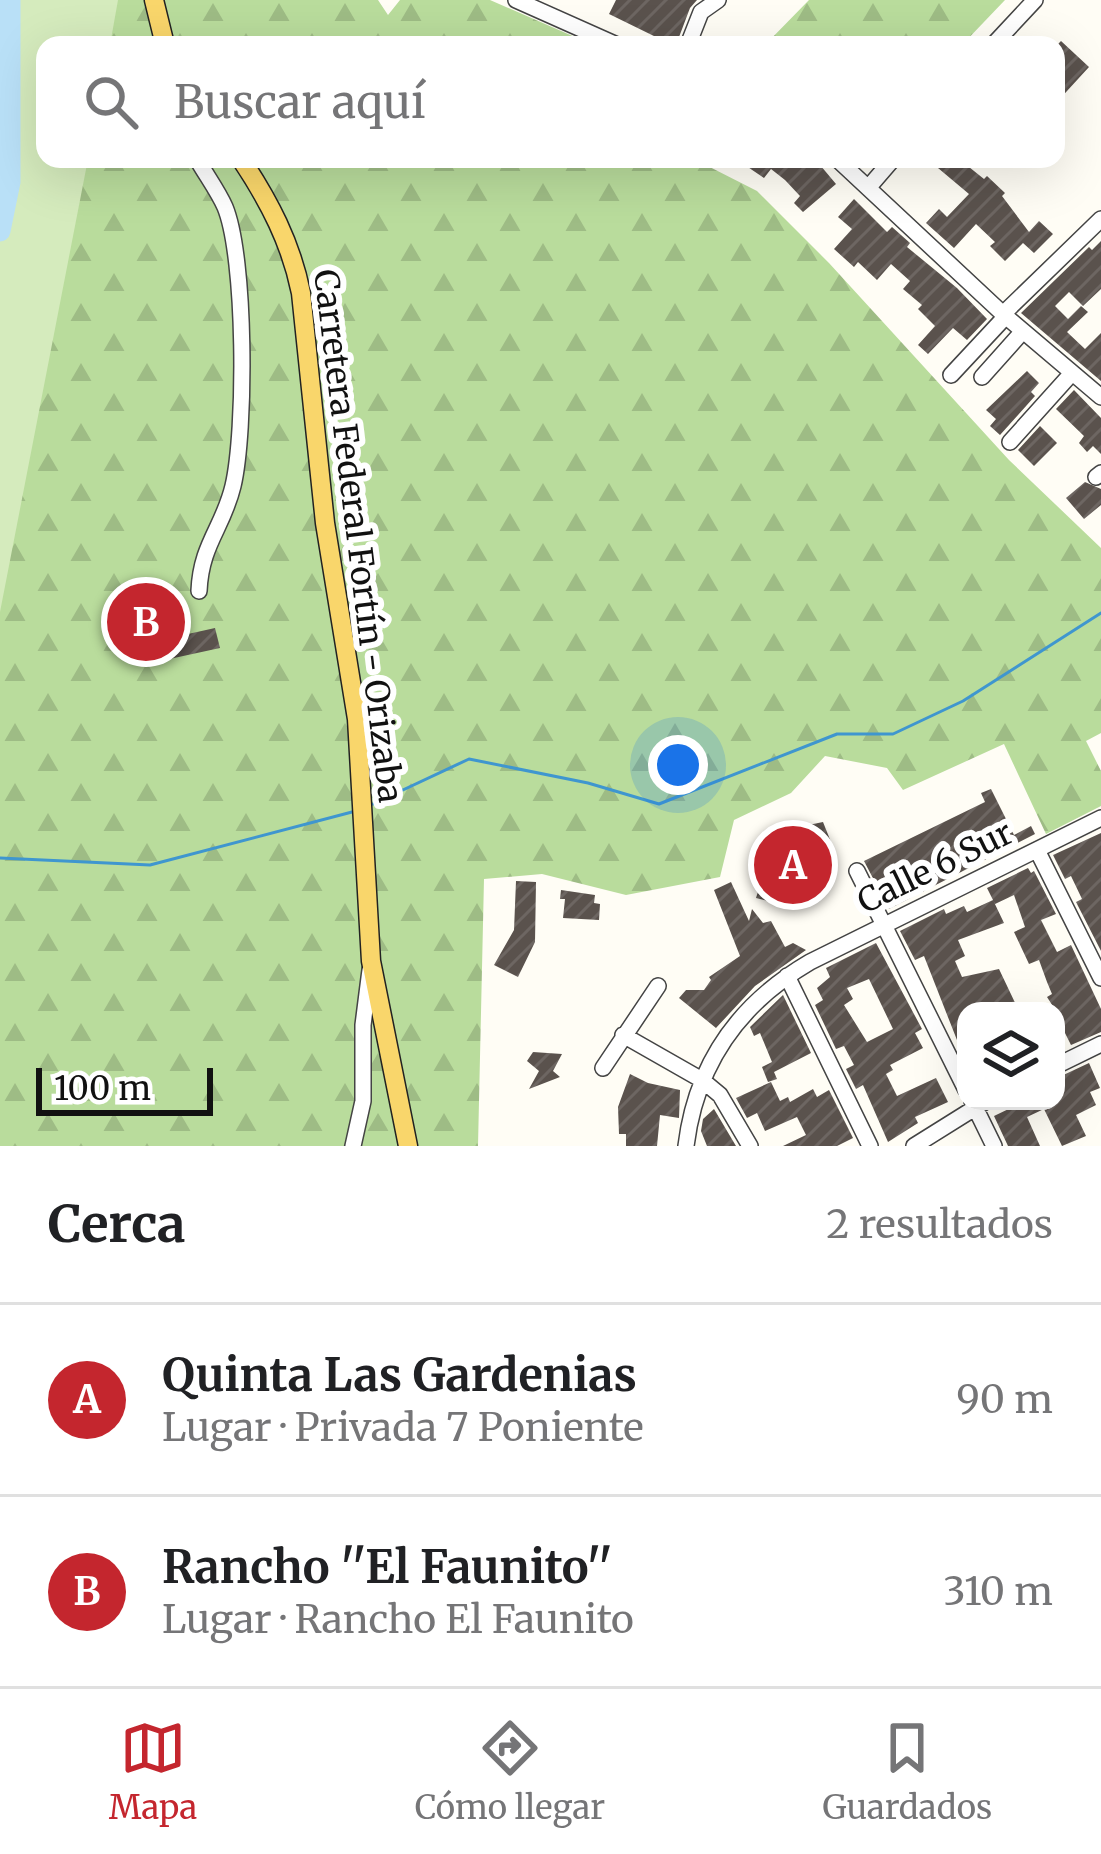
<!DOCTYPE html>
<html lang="es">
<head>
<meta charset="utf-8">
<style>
  body { margin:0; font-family:Merriweather,serif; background:#f6f6f6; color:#202124 }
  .controls { position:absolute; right:36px; bottom:36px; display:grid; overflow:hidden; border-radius:24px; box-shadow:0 12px 48px #0002 }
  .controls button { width:108px; height:108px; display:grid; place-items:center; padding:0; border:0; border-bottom:3px solid #e0e0e0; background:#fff; color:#202124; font:60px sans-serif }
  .scale { position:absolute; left:36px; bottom:30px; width:177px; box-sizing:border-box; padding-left:12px; border:6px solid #111; border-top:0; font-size:33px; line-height:42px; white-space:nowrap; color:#111; -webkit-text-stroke:9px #fff; paint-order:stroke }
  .you { position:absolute; left:678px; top:765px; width:42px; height:42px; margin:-30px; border:9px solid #fff; border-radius:50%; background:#1a73e8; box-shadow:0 0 0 18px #1a73e833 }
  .badge { display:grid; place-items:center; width:78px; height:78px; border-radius:50%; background:#c4262e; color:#fff; font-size:39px; font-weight:700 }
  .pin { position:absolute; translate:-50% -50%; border:6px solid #fff; box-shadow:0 3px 12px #0006 }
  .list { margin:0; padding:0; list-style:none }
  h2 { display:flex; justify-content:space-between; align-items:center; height:156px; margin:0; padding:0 48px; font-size:51px }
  h2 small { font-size:39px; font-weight:400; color:#757577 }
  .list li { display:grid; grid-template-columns:78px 1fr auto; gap:36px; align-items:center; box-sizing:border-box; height:192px; padding:0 48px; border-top:3px solid #e0e0e0 }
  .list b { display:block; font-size:45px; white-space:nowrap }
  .list p { margin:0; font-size:39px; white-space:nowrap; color:#757577 }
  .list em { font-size:39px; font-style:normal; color:#757577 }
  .icon { flex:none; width:66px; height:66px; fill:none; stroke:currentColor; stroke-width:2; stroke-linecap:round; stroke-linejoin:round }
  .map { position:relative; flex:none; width:1101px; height:1146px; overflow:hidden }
  .search { position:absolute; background:#fff; box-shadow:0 12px 48px #0002; left:36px; right:36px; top:36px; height:132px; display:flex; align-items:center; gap:30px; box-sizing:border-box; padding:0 42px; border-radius:24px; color:#757577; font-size:45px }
  .sheet { height:540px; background:#fff }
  nav { display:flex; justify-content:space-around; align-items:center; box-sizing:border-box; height:168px; border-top:3px solid #e0e0e0; background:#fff; font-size:33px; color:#757577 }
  nav a { display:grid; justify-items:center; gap:6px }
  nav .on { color:#c4262e }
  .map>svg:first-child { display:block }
</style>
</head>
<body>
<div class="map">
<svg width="1101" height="1146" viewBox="0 0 1101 1146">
  <defs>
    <pattern id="forest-firs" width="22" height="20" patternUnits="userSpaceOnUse" patternTransform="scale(3)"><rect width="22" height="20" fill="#b9dc9c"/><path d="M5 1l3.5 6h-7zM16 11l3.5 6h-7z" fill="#9ebc85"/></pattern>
    <pattern id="building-hatch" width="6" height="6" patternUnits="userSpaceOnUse" patternTransform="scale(3)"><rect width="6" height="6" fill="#5a524d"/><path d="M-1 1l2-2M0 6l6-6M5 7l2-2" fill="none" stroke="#6d6662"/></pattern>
  </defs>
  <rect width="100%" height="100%" fill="#fffdf5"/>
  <path fill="url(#forest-firs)" d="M0,0H378L388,15L400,0H490L593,45H45V159H694L757,191L829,263L1009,460L1101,548V733L1086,741L1101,771V806L1046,834L1004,744L903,790L887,768L825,756L791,793L734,820L720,877L626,895L542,874L484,879L478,1146H0Z
    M809,0H1005L962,45H861L855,40L851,45H765Z"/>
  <path fill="#d5ebbd" d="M0,0H118L110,45H45V159H88L0,612Z"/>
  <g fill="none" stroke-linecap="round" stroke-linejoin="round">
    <path stroke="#3f96cf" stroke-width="3" d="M373,804L469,759L588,783L659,804L837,734H893L963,701L1101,613
      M0,858L150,865L352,812"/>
    <path stroke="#b9e0f7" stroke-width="21" d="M0,231L10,182V0"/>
  </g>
  <path fill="url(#building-hatch)" fill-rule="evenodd" d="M616,0H697L690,8L676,45H654L658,38L609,14Z
    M1061,41L1089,67L1056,103V72L1060,67L1056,64V46Z
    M736,159H815L836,184L803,212L794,203L800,196L785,180L771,169L764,178Z
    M946,159H959L984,179L987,176L1005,193L1002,196L1029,232L1039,221L1053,234L1034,253L1023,243L1005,261L990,246L995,242L976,224L954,248L926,223L939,209L947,217L969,194L938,168Z
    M854,199L887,232L892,227L910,243L907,247L957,288L987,319L967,340L953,328L928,354L918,345L935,326L918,309L922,305L903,289L910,281L891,264L877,280L858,262L854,267L834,249L852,229L838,217Z
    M1101,241V289L1083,306L1069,292L1055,306L1068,319L1081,306L1088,312L1067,332L1085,349L1101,333V381L1021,313L1089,247L1092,250Z
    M1027,371L1039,383L1031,392L1035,396L1000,435L990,426L996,419L986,410Z
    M1074,390L1101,418V454L1093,446L1087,452L1079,443L1084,436L1056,409Z
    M1040,426L1057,443L1034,466L1018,450Z
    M1085,482L1101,489V505L1084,519L1066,498Z
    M158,581L170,638L215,628L220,648L151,663L144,630L127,634L123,616L144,611L139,585Z
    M991,789L1014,835L1031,826L1035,834L889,909L864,861L985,802L981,793Z
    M823,822L831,842L812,845L809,862L822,866L819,881L807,877L800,909L756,898L767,864L766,839L791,838L789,829Z
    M1101,833V951L1076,902L1082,899L1071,876L1065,879L1053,855Z
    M1028,868L1031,873L1034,871L1056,914L1041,920L1057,952L1071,945L1101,1009V1032L1071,1045L1065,1033L1056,1038V1011L1047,997L1052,994L1047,982L1039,960L1029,964L1014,932L1025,927L1014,895L995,904L987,888Z
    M516,881L536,882L535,942L518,977L494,965L514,930Z
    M731,882L749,921L752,909L763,923L771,921L785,947L793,943L806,950L755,986L716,1028L679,998L686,990H704L711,980L709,977L740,956L714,890Z
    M561,890L595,895L594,903L600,904L599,920L563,918L565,899H560Z
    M993,900L1004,923L958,940L965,956L955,961L962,977L999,969L1019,1011H966V1063L924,956L915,960L900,931L944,909L946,914L964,906L967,912Z
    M876,943L922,1029L915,1033L923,1048L890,1065L893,1070L886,1074L897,1096L936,1078L948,1102L915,1117L918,1123L888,1142L863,1085L856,1089L846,1069L854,1065L844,1046L836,1049L815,1005L823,1000L817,988L830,977L826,968ZM869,979L893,1029L867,1042L844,1005L853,999L847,988Z
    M783,995L811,1053L774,1072L777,1079L768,1082L762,1067L772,1062L760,1033L754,1036L750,1027Z
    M533,1052L562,1054L553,1071L560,1077L529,1089L539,1071L527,1061Z
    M1089,1063L1100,1088L1090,1092L1096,1105L1076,1115L1086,1136L1062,1146L1044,1109L1027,1117L1040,1146H1008L994,1116L1025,1101H1056V1087L1061,1085L1057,1078Z
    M630,1074L648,1083L680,1090L679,1118L660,1115L657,1146H626V1134H619L618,1107Z
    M771,1082L780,1101L788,1097L790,1102L813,1089L817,1097L829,1090L853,1138L837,1146H783L806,1135L797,1117L765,1131L757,1113L747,1118L736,1098Z
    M714,1109L736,1146H707L701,1131L703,1119Z"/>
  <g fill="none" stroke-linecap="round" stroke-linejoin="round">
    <g stroke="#444" stroke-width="18">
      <path id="minor" d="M516,0L617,45
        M688,45L701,12L718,0
        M993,45L1035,0
        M197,159C206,175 218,191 225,207C246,258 246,431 233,486C223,528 201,544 199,591
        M837,159L1003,314L1101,397
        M868,188L893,159
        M1003,314L1101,219
        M951,375L1006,316
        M982,377L1023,331
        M1010,442L1072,373
        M1096,477L1101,473
        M1037,850L1101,978
        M857,871L966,1090
        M787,976L870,1146
        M623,1035L702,1080L720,1095L750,1146
        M1056,1066L1101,1044
        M603,1068L658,986
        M972,1101L994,1146
        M353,1146L363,1101V1025L370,970
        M686,1146C696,1064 740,1003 810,962L1101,818
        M914,1146L986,1101"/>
    </g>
    <g stroke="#222" stroke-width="21">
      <path id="major" d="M154,0L165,45
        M241,159C269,201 291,243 301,293L325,523L357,719L371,961L408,1146"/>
    </g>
    <use href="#minor" stroke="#fff" stroke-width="15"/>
    <use href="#major" stroke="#f9d66b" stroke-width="18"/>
  </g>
  <g text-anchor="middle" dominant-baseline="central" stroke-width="12" stroke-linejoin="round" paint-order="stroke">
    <g font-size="33" fill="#111" stroke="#fff">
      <text transform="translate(358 536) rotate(83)">Carretera Federal Fortín - Orizaba</text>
      <text transform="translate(935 867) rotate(-26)">Calle 6 Sur</text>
    </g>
  </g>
</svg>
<div class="controls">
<button><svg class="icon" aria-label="layers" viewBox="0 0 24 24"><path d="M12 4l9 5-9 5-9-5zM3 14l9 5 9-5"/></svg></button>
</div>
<div class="scale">100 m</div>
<div class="you"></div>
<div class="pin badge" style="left:793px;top:865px">A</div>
<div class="pin badge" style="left:146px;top:622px">B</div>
<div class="search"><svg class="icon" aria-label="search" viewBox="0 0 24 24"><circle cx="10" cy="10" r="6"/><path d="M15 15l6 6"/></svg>Buscar aquí</div>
</div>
<section class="sheet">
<h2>Cerca<small>2 resultados</small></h2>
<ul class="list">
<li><span class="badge">A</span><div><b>Quinta Las Gardenias</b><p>Lugar · Privada 7 Poniente</p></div><em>90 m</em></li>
<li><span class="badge">B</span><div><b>Rancho ''El Faunito''</b><p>Lugar · Rancho El Faunito</p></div><em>310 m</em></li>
</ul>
</section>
<nav>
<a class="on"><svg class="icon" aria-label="map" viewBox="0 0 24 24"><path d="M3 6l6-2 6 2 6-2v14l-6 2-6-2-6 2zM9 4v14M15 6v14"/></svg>Mapa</a>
<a><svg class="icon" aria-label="directions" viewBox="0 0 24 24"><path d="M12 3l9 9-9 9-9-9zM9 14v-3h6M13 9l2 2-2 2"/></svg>Cómo llegar</a>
<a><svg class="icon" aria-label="saved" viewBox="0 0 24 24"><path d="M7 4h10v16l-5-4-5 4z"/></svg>Guardados</a>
</nav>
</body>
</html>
